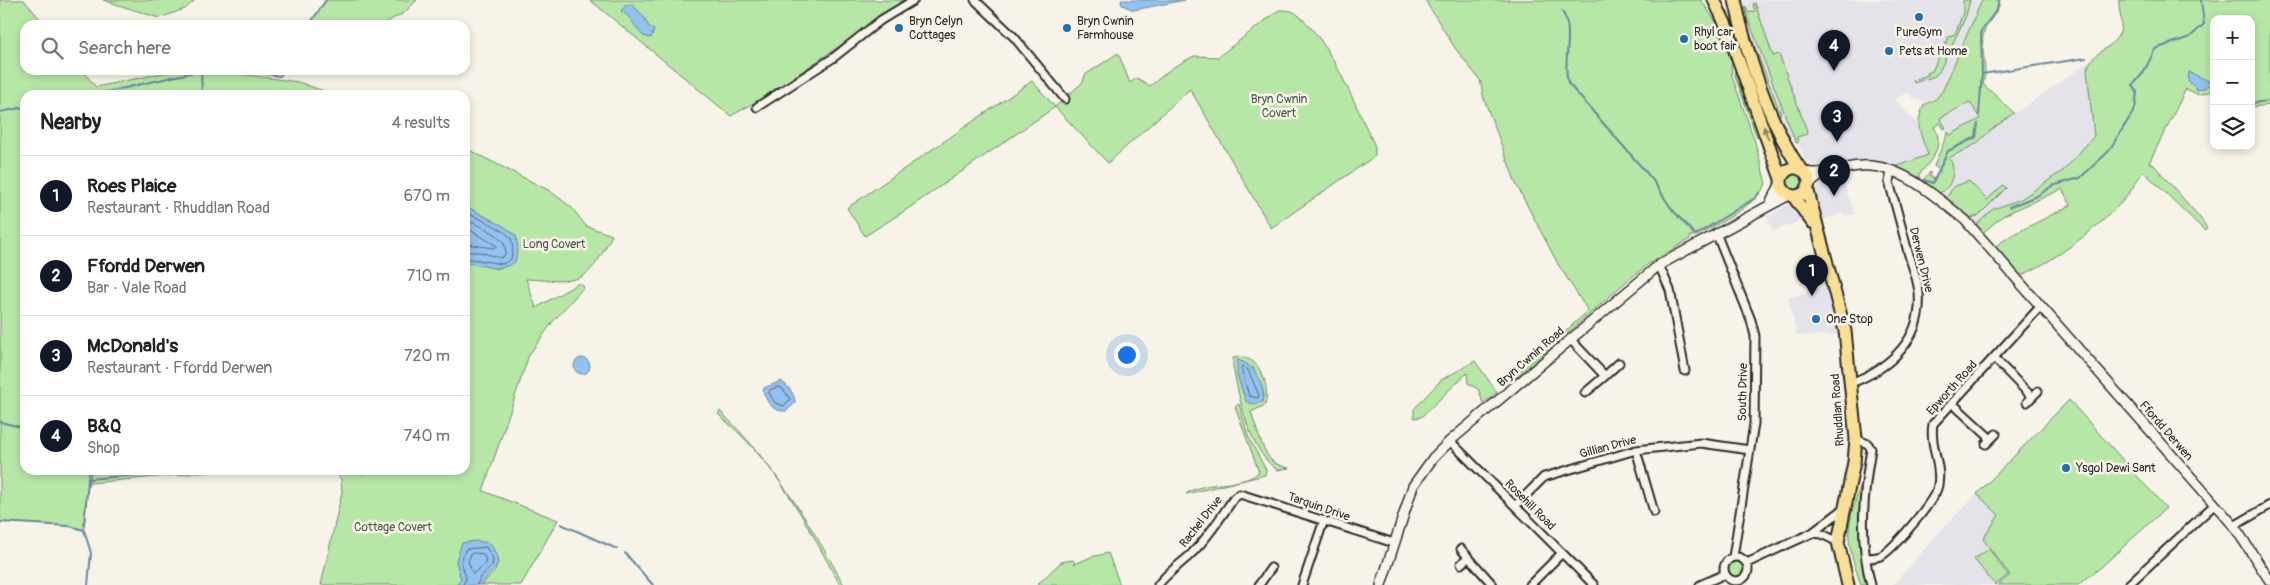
<!DOCTYPE html>
<html lang="en">
<head>
<meta charset="utf-8">
<style>
  body { margin:0; font-family:Pangolin,sans-serif; background:#f2f2f2; color:#202124 }
  .controls { position:absolute; right:15px; top:15px; display:grid; overflow:hidden; border-radius:10px; box-shadow:0 2px 8px #0003 }
  .controls button { width:45px; height:45px; display:grid; place-items:center; padding:0; border:0; border-bottom:1px solid #e0e0e0; background:#fff; color:#202124; font:25px sans-serif }
  .you { position:absolute; left:1126px; top:354px; width:18px; height:18px; margin:-12px; border:4px solid #fff; border-radius:50%; background:#1a73e8; box-shadow:0 0 0 8px #1a73e833 }
  .badge { display:grid; place-items:center; width:32px; height:32px; border-radius:50%; background:#111827; color:#fff; font-size:16px; font-weight:700 }
  .pin { position:absolute; translate:-50% -41px; filter:drop-shadow(0 1px 2px #0008) }
  .pin::after { content:''; position:absolute; top:26px; width:18px; height:15px; background:inherit; clip-path:polygon(0 0,100% 0,50% 100%) }
  .list { margin:0; padding:0; list-style:none }
  h2 { display:flex; justify-content:space-between; align-items:center; height:65px; margin:0; padding:0 20px; font-size:21px }
  h2 small { font-size:16px; font-weight:400; color:#757577 }
  .list li { display:grid; grid-template-columns:32px 1fr auto; gap:15px; align-items:center; box-sizing:border-box; height:80px; padding:0 20px; border-top:1px solid #e0e0e0 }
  .list b { display:block; font-size:19px; white-space:nowrap }
  .list p { margin:0; font-size:16px; white-space:nowrap; color:#757577 }
  .list em { font-size:16px; font-style:normal; color:#757577 }
  .icon { flex:none; width:28px; height:28px; fill:none; stroke:currentColor; stroke-width:2; stroke-linecap:round; stroke-linejoin:round }
  .map { position:relative; flex:none; width:2270px; height:585px; overflow:hidden }
  .search { position:absolute; background:#fff; box-shadow:0 2px 8px #0003; left:20px; top:20px; width:450px; height:55px; display:flex; align-items:center; gap:12px; box-sizing:border-box; padding:0 18px; border-radius:15px; color:#757577; font-size:19px }
  .panel { position:absolute; background:#fff; box-shadow:0 2px 8px #0003; left:20px; top:90px; width:450px; height:385px; border-radius:15px }
  .map>svg:first-child { display:block }
</style>
</head>
<body>
<div class="map">
<svg width="2270" height="585" viewBox="0 0 2270 585">
  <rect width="100%" height="100%" fill="#f7f3e8"/>
  <filter id="ink" filterUnits="userSpaceOnUse"><feTurbulence type="fractalNoise" baseFrequency=".02" numOctaves="2"/><feDisplacementMap in="SourceGraphic" scale="10" xChannelSelector="R" yChannelSelector="G"/><feConvolveMatrix kernelMatrix="1 2 1 2 8 2 1 2 1" color-interpolation-filters="sRGB"/></filter>
  <g filter="url(#ink)">
    <path fill="#e5e3ea" d="M1737,0H1986L1943,90L1936,99L1926,103L1913,98L1908,93L1894,99L1917,123L1929,155L1894,167L1858,161L1816,167L1805,161L1796,137L1806,134L1807,131L1789,137L1786,128L1782,129Z
      M2089,62L2087,70L2094,136L2064,170L2021,199L1993,209L1977,224L1932,191L1949,159Z
      M1970,102L1980,119L1950,135L1940,118Z
      M1841,175L1855,214L1844,216L1843,213L1822,221L1815,197V190L1822,182Z
      M1788,204L1794,206L1804,220L1773,231L1767,217Z
      M1828,286L1837,335L1797,336L1788,298Z
      M2069,400L2166,508L2100,568L2078,585H1893L1942,529Z"/>
    <path fill="#b6e7a7" stroke="#708969" fill-rule="evenodd" d="M0,0H24L45,25H25V70H82L96,87L177,70H213L298,82L335,95H25V470H89L84,530L69,526L0,522Z
      M103,0H195L185,9L159,18Z
      M326,0H417L404,13L381,25H309Z
      M590,0H908L761,99L731,116Z
      M1425,0H1701L1716,22L1731,61L1732,76L1755,142L1766,184C1753,208 1720,222 1697,236H1690V239L1647,265L1626,282L1507,386H1504L1588,311L1558,264L1517,186L1484,99L1480,80L1455,48Z
      M1963,0H1970L1966,16L1939,72L1935,76L1914,83L1913,80L1928,75L1927,73L1932,71L1949,36L1955,34L1963,13Z
      M1982,0H2000C1999,13 1988,20 1984,32C1979,48 1989,67 1983,84L2014,113L1991,130L1976,144L1949,158C1958,168 1951,191 1938,193L1924,185V179L1930,172V176L1934,179L1940,170L1934,166L1948,132L1950,135L1980,119L1970,102L1940,118L1946,128L1944,129L1940,123L1934,127C1945,144 1932,160 1920,173V180L1875,162L1894,167L1928,155C1921,133 1914,127 1924,105L1936,99L1943,90Z
      M2119,0H2270V105L2251,107V19H2214V92L2211,91L2199,95L2186,89L2149,163L2153,164L2201,219L2207,228L2205,231L2143,171C2136,182 2130,194 2121,203C2093,232 2052,263 2015,278L1991,249L2012,235L2071,205L2062,189L2004,215L1980,235L1973,228L1993,209L2021,199L2064,170L2094,136L2087,70C2091,52 2109,51 2118,36C2125,26 2118,11 2119,0Z
      M1755,3L1773,56L1779,54L1807,131V134L1797,137L1798,143H1796L1748,19L1745,6L1749,13L1755,11L1753,4Z
      M1279,10C1284,10 1290,10 1294,12C1329,36 1356,108 1375,146V156L1271,228L1190,89L1108,163L1055,107L906,210L865,236L847,208L1032,81L1055,107L1083,82L1085,75L1118,53L1130,83L1137,78L1150,86L1172,68L1194,56L1218,57Z
      M1745,22L1781,114L1776,115Z
      M1734,65L1759,135L1757,138L1735,76Z
      M465,148L550,191L571,207L586,226L612,235C586,287 580,282 526,279L536,308L579,283L584,287L554,320L529,355L483,491L558,520L521,585H481L496,570L475,541L462,544L456,561L461,579L457,585H321L342,492L341,479L336,471L331,470H353L363,474L369,470H465V263H477L498,269L516,236L505,227L465,206Z
      M1785 182a9 9 0 1 1 18 0a9 9 0 1 1-18 0Z
      M1969,181L1987,200L2003,185L2006,188L1978,216L1971,218L1946,199L1953,187Z
      M1241,357C1244,358 1249,359 1252,361C1265,371 1269,391 1265,405L1251,412C1255,424 1263,452 1271,460C1276,465 1283,466 1289,468L1277,470C1249,450 1239,399 1233,366V358ZM1253,367L1264,394L1263,402L1246,401L1240,384Z
      M1475,361L1497,392L1483,404L1479,390L1468,383L1467,373L1421,417L1414,418V409L1441,380Z
      M2069,400L2166,508L2100,568L2078,585H1998L2010,575L1983,539L1999,515L1977,494Z
      M1239,404L1248,436L1266,470L1265,475L1186,494C1206,479 1240,489 1259,472L1235,407Z
      M720,411C772,462 809,521 844,585H840C815,539 789,488 754,449C743,436 730,425 718,414Z
      M91,470H232L90,483Z
      M1860,487L1861,542L1868,585H1861C1846,540 1844,533 1860,487Z
      M1989,549L2008,575L1995,585L1974,559Z
      M1108,553L1120,585H1037L1061,562L1073,560L1075,564L1091,557Z
      M1728 568a8 8 0 1 1 16 0a8 8 0 1 1-16 0Z"/>
    <path fill="#93c2ee" stroke="#6986a0" d="M1121,0H1185L1134,10L1122,5Z
      M626,5H632L643,15L649,27L654,30L651,38L643,36L628,16L621,11Z
      M2189,72L2213,83L2214,87L2208,85L2203,89L2197,90L2188,80Z
      M465,206L505,227L516,236L518,249L515,262C496,274 486,264 465,263Z
      M574 366a8 8 0 1 1 16 0a8 8 0 1 1-16 0Z
      M1237,360C1254,363 1266,385 1263,402L1252,404L1246,401L1237,375Z
      M781,381C788,386 795,394 795,403L786,411C773,412 767,403 763,391L764,388Z
      M475,541L490,543C506,571 494,564 481,585H457L461,579L456,561L462,543Z"/>
    <g fill="none" stroke-linecap="round" stroke-linejoin="round">
      <path stroke="#556779" stroke-width="1" d="M465,212C475,217 506,229 511,239C514,245 512,253 511,259L503,264L465,258
        M465,219C480,227 510,235 505,255L501,258L480,252H465
        M465,227L497,246L494,248L465,244
        M1244,366L1248,370L1259,395L1258,398L1249,396L1241,368Z
        M779,387L783,389L790,399L784,406L775,403L769,393L770,390Z
        M476,553L483,554L486,560L485,564L473,574L468,561L471,554Z
        M463,585L466,578L461,561L466,549L486,547L493,558L492,566L480,577L477,585"/>
      <path stroke="#6986a0" stroke-width="2" d="M1562,11C1575,32 1562,59 1568,83L1652,179L1671,208L1694,234H1697L1755,198L1760,192
        M309,25L326,0
        M201,70L202,95
        M236,70L280,76L284,70
        M1982,74L2086,58
        M94,95L203,70
        M2251,103L2270,101
        M0,112L25,107
        M1979,115L1982,74L1981,31L1997,9L1999,0
        M1898,169L1921,179
        M1924,180L1933,183L1948,151L1976,137L1978,124
        M2009,207L2037,196L2052,186L2080,178L2108,152L2135,109L2137,92L2133,85L2144,72L2155,49L2190,37L2204,24L2201,0
        M0,422L25,428
        M88,479L197,470
        M0,522L69,526L84,530L91,553L88,585
        M84,524L89,470
        M561,524L617,549
        M625,553L653,585"/>
      <g stroke="#2b2b2b" stroke-width="11">
        <path id="minor" d="M975,0L1014,37L1065,99
          M757,107L833,58L881,20L914,0
          M1716,233L1751,320L1755,336L1754,424L1733,557
          M1659,265L1670,290L1685,371
          M1571,340L1605,376L1585,393
          M1994,358L2032,397
          M1605,376L1619,363
          M1851,383C1890,368 1923,339 1919,293C1918,280 1912,266 1908,252C1902,229 1896,206 1889,182L1891,171
          M2027,402L2038,391
          M1952,403L1991,439
          M1856,439L1868,444L1871,449C1863,495 1859,540 1871,585
          M1450,441L1594,585
          M1986,444L1996,434
          M1636,450L1654,512
          M1515,506L1544,477L1636,450L1701,443L1750,450
          M2234,526L2270,505
          M1812,533L1845,508
          M1461,549L1493,585
          M1724 569a12 12 0 1 1 24 0a12 12 0 1 1-24 0Z
          M1866,558C1872,558 1879,558 1884,554C1897,544 1936,500 1938,485C1942,464 1929,445 1933,424L2040,307
          M1747,563L1812,533L1822,534L1838,542
          M1461,564L1468,557
          M1158,585C1167,573 1178,566 1189,556C1207,539 1220,518 1234,498L1240,494L1394,543
          M1259,585L1271,568
          M1302,585L1324,520
          M1530,585L1562,553
          M1700,585L1725,574
          M2128,585L2214,505"/>
      </g>
      <g stroke="#2b2b2b" stroke-width="12">
        <path id="tertiary" d="M1804,172C1824,176 1842,167 1861,166C1900,163 1936,197 1965,220L2234,526L2270,581
          M1808,185L1822,174
          M1771,202L1781,183
          M1381,585L1413,486L1433,458L1450,441L1659,265L1789,195"/>
      </g>
      <g stroke="#2b2b2b" stroke-width="15">
        <path id="primary" d="M1714,0L1726,25L1781,179
          M1735,0C1746,52 1770,126 1801,170
          M1781 182a14 14 0 1 1 28 0a14 14 0 1 1-28 0Z
          M1807,188L1845,331L1856,439L1854,462L1838,542L1848,585
          M1793,196L1812,222"/>
      </g>
      <use href="#minor" stroke="#f7f3e8" stroke-width="7"/>
      <use href="#tertiary" stroke="#f7f3e8" stroke-width="9"/>
      <use href="#primary" stroke="#f9df96" stroke-width="11"/>
    </g>
    <defs><path id="oneway-solid" d="M-6-.8H1V-3.2L6.5 0L1 3.2V.8H-6Z" transform="scale(1.25)"/></defs>
    <use fill="#928560" href="#oneway-solid" transform="translate(1766 133) rotate(-110)"/>
  </g>
  <g fill="#1f6fb2" stroke="#f7f3e8" stroke-width="2">
    <circle cx="1919" cy="17" r="5"/>
    <circle cx="899" cy="28" r="5"/>
    <circle cx="1067" cy="28" r="5"/>
    <circle cx="1684" cy="39" r="5"/>
    <circle cx="1889" cy="51" r="5"/>
    <circle cx="1816" cy="319" r="5"/>
    <circle cx="2066" cy="468" r="5"/>
  </g>
  <g text-anchor="middle" dominant-baseline="central" stroke-width="5" stroke-linejoin="round" paint-order="stroke">
    <g font-size="12" fill="#2b2b2b" stroke="#f7f3e8" text-anchor="start">
      <text x="909" y="21">Bryn Celyn<tspan x="909" dy="14">Cottages</tspan></text>
      <text x="1077" y="21">Bryn Cwnin<tspan x="1077" dy="14">Farmhouse</tspan></text>
      <text x="1694" y="32">Rhyl car<tspan x="1694" dy="14">boot fair</tspan></text>
      <text x="1919" y="32" text-anchor="middle">PureGym</text>
      <text x="1899" y="51">Pets at Home</text>
      <text x="1826" y="319">One Stop</text>
      <text x="2076" y="468">Ysgol Dewi Sant</text>
    </g>
    <g font-size="12" fill="#4e5a4a" stroke="#f7f3e8">
      <text x="1279" y="99">Bryn Cwnin<tspan x="1279" dy="14">Covert</tspan></text>
      <text x="554" y="244">Long Covert</text>
      <text x="393" y="527">Cottage Covert</text>
    </g>
    <g font-size="12" fill="#2b2b2b" stroke="#f7f3e8">
      <text transform="translate(1921 260) rotate(76)">Derwen Drive</text>
      <text transform="translate(1531 357) rotate(-41)">Bryn Cwnin Road</text>
      <text transform="translate(1952 388) rotate(-48)">Epworth Road</text>
      <text transform="translate(1743 392) rotate(-89)">South Drive</text>
      <text transform="translate(1838 410) rotate(-94)">Rhuddlan Road</text>
      <text transform="translate(2166 431) rotate(49)">Ffordd Derwen</text>
      <text transform="translate(1608 447) rotate(-15)">Gillian Drive</text>
      <text transform="translate(1530 505) rotate(45)">Rosehill Road</text>
      <text transform="translate(1319 507) rotate(19)">Tarquin Drive</text>
      <text transform="translate(1201 522) rotate(-52)">Rachel Drive</text>
    </g>
  </g>
</svg>
<div class="controls">
<button>+</button>
<button>−</button>
<button><svg class="icon" aria-label="layers" viewBox="0 0 24 24"><path d="M12 4l9 5-9 5-9-5zM3 14l9 5 9-5"/></svg></button>
</div>
<div class="you"></div>
<div class="pin badge" style="left:1812px;top:296px">1</div>
<div class="pin badge" style="left:1834px;top:196px">2</div>
<div class="pin badge" style="left:1837px;top:142px">3</div>
<div class="pin badge" style="left:1834px;top:71px">4</div>
<div class="search"><svg class="icon" aria-label="search" viewBox="0 0 24 24"><circle cx="10" cy="10" r="6"/><path d="M15 15l6 6"/></svg>Search here</div>
<section class="panel">
<h2>Nearby<small>4 results</small></h2>
<ul class="list">
<li><span class="badge">1</span><div><b>Roes Plaice</b><p>Restaurant · Rhuddlan Road</p></div><em>670 m</em></li>
<li><span class="badge">2</span><div><b>Ffordd Derwen</b><p>Bar · Vale Road</p></div><em>710 m</em></li>
<li><span class="badge">3</span><div><b>McDonald's</b><p>Restaurant · Ffordd Derwen</p></div><em>720 m</em></li>
<li><span class="badge">4</span><div><b>B&amp;Q</b><p>Shop</p></div><em>740 m</em></li>
</ul>
</section>
</div>
</body>
</html>
